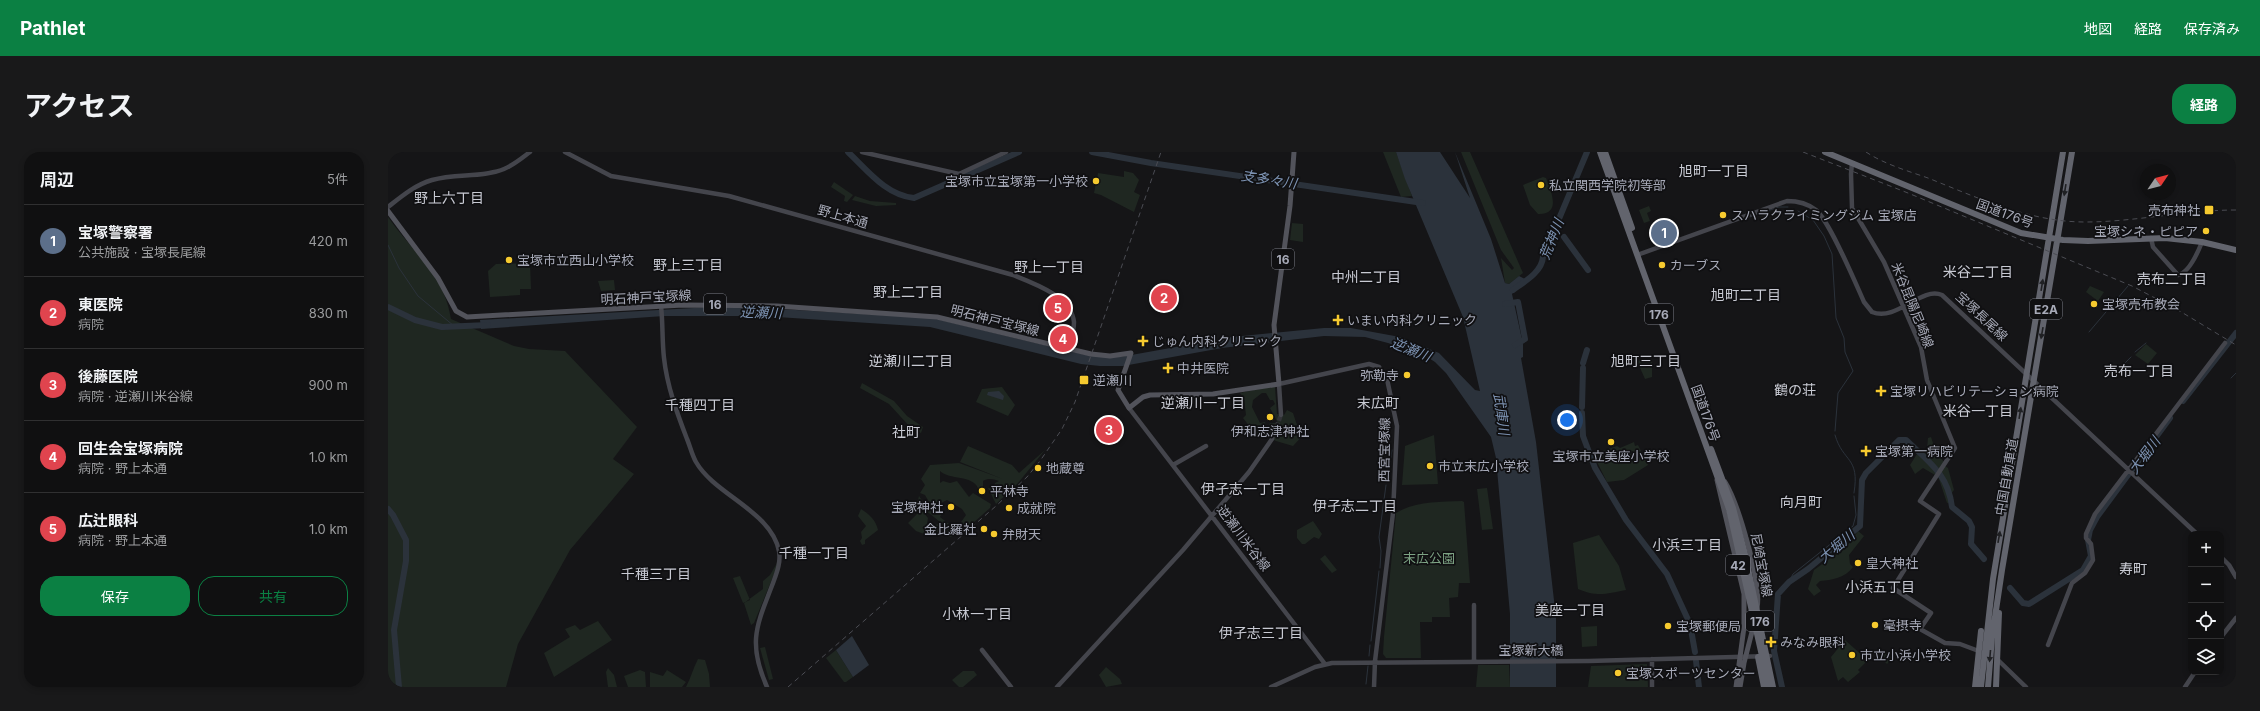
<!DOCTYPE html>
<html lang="ja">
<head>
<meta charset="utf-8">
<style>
  body { margin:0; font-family:Inter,"Noto Sans JP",sans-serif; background:#19191a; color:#f1f3f6 }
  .controls { position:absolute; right:12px; bottom:12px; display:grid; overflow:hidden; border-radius:8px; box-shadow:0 2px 6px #0003 }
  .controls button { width:36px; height:36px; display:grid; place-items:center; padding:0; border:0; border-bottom:1px solid #303031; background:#101011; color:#f1f3f6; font:20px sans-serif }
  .compass { position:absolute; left:1752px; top:12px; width:36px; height:36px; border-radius:50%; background:#101011; box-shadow:0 2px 6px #0003; rotate:55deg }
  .you { position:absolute; left:1179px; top:268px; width:14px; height:14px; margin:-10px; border:3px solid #fff; border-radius:50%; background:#1a73e8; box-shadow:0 0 0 6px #1a73e833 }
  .badge { display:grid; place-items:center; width:26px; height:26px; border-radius:50%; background:#0b8043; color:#fff; font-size:13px; font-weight:700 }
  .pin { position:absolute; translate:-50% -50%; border:2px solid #fff; box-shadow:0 1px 4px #0006 }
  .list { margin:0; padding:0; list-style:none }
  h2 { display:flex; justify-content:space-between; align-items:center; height:52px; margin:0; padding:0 16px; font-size:17px }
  h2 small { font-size:13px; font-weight:400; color:#9c9d9f }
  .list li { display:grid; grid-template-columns:26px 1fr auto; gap:12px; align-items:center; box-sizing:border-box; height:72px; padding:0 16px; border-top:1px solid #303031 }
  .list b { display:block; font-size:15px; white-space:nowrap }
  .list p { margin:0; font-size:13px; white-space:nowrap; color:#9c9d9f }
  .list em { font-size:13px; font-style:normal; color:#9c9d9f }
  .actions { display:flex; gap:8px; padding:12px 16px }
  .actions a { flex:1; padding:9px 0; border:1px solid #0b8043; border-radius:16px; text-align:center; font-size:14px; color:#0b8043 }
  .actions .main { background:#0b8043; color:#fff }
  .icon { flex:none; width:22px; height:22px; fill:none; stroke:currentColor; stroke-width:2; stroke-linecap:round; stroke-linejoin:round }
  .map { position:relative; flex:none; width:1848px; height:535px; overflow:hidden; border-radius:16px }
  header { display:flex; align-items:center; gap:24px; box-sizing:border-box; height:56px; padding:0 20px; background:#0b8043; color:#fff }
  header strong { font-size:19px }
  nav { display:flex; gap:22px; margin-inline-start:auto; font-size:14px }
  .intro { display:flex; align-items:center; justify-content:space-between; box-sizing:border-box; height:96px; padding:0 24px }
  h1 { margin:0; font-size:28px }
  .button { padding:10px 18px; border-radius:16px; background:#0b8043; color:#fff; font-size:14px; font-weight:700 }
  main { display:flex; gap:24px; padding:0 24px }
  aside { flex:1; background:#101011; border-radius:16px; box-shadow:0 2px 6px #0003 }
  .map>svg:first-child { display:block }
</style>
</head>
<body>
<header>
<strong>Pathlet</strong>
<nav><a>地図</a><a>経路</a><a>保存済み</a></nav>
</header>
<div class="intro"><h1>アクセス</h1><a class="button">経路</a></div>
<main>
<aside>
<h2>周辺<small>5件</small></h2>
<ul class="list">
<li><span class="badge" style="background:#5c6f8a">1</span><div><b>宝塚警察署</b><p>公共施設 · 宝塚長尾線</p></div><em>420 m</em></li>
<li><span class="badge" style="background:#e0444e">2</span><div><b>東医院</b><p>病院</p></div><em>830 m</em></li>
<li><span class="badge" style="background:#e0444e">3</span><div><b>後藤医院</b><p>病院 · 逆瀬川米谷線</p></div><em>900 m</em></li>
<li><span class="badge" style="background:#e0444e">4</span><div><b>回生会宝塚病院</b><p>病院 · 野上本通</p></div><em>1.0 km</em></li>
<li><span class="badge" style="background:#e0444e">5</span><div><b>広辻眼科</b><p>病院 · 野上本通</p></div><em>1.0 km</em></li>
</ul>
<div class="actions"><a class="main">保存</a><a>共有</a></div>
</aside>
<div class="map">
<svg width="1848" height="535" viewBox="0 0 1848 535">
  <rect width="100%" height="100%" fill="#151517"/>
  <path fill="#1f2721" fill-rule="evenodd" d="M995,0H1008L1024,44L1013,45Z
    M1073,0H1082L1135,121L1121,132L1117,131L1113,106L1124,118L1126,116L1113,98Z
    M736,19L745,21L751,28L746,40L752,43L746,60L713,43L706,41L710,21L736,25Z
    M1155,25L1158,26C1163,39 1174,63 1150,62L1142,53L1135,33Z
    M446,30L465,43L459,50L456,49L457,44L443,35Z
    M467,44L482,49L508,51V53L488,54L464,48Z
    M1261,54L1263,59L1259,61L1262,69L1256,71L1251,58Z
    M0,65C23,99 56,121 63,167L126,194L141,197L177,199L249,275L225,307L246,322L182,398L130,492L118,535H0Z
    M904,71L915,72V90L902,88Z
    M142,111L143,137H132V143L102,145L100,119L108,112Z
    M226,128L227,138L213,139L210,129Z
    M1702,134L1716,140L1710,149L1698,140Z
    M1758,192L1769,201L1760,212L1747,203Z
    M1264,205V225L1257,227L1249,209Z
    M474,231L506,249L519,264L535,275L533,281L523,276L501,252L472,236Z
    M614,235L627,253L620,264L588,250L594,237Z
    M880,235H887L889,262L896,263L899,258L905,261L909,273L904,275L906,284L911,283L914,275L919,279L905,294L888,289L874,282L869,284L855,266L858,263L856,247L852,241ZM874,241H878L882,248H885L887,252L882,256L890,271H882L880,275L883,278H879L877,270L872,271L864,255L865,248Z
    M1046,283L1050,332L1014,333L1017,294Z
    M1543,285L1548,300L1556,310L1547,323L1535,316L1527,322L1522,313L1529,302L1533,304L1539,297L1540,286Z
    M1246,290L1247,294L1250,293L1260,313L1236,328L1219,330L1205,302L1229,294L1232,296Z
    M580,294L624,313L631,321L657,298L630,331L608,352L600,336L605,337L607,331L611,329C605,327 600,326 595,329V335L590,336C585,323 561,328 552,319V331L555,329L562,331L569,329L581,345L585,341L603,352L602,356L575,380L563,385L546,380L536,382L528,379L520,371L529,362L535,360L540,366L539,372L544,376L552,370L531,353L527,354L525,351L530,348L531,344L535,350L540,352L541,350L537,343L532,341L537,333L533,327L542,313L571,311L615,327L572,310ZM559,348L574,357L578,363L571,373L566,376L552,365L554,361L548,357L549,353Z
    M1557,314L1560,316L1566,338L1563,342L1566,349L1559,351L1550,324Z
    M1099,336L1105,377L1094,378L1089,337Z
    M1074,349L1076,350L1082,431H1071L1070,445L1061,446L1062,465H1044V470H1032L1033,506H998L995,502L996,485L1008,361C1028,349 1051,350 1074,349Z
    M473,357C481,362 488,368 490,378L477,388V392L474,393L472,389L474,386L473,380L478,374L470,364Z
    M925,369L934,382L931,387L926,385L917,392H914L909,386V378Z
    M1470,379L1476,384L1461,403L1462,412L1465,415C1457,426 1444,428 1432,429L1428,433L1433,439L1426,444L1420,437L1426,418L1459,394Z
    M1211,383L1231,414L1238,438C1218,442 1209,445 1190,437L1185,391Z
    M937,403L949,418L944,421L932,407Z
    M389,411V415L366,471L363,473L356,451L375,437V429L382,423Z
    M352,424L362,448L355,451L345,426Z
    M210,469L224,488L166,525L156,501L182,485L177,477L187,473L192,478Z
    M1209,474V494L1194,495L1193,475Z
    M1457,488L1476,505L1474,507L1478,510L1470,518L1472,520L1460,530L1455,525L1450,529L1443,505Z
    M377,495L385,527L381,528L372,496Z
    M448,498L465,525L458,530H456L438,506Z
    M1495,499L1500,500L1506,504L1499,512L1491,504Z
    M310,507L317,508L321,522L322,535H298C303,526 305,516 310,507Z
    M1259,512L1260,535H1200L1203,514Z
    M1090,513H1121L1122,535H1088Z
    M718,515L732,527L734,532L718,535L711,523Z
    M220,516L226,523L229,535H220L218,520Z
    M252,518L257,520L258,535H240L236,524Z
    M279,518L298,530L294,535H262V520L275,524Z
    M575,519H586L589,523L575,535H571L564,528Z"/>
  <path fill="#2b323b" d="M1008,0H1052L1082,46L1067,0L1103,87L1117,131L1121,132L1131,124L1137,127L1124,142L1135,192V205L1133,206L1148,290L1168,466V535H1122V462L1108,306L1103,285L1058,221L1047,210L1036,203L1000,191L977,185L936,184L834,196L735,214H712L693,212L542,175L374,164H276L93,177L92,168L341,154L544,166L698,203L732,205L844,185L936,176H963L1012,185L1051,201L1087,238L1092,239L1075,165L1017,27Z
    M611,239L616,244L615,248L599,243L600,240Z
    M464,484L481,513L465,525L448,498Z"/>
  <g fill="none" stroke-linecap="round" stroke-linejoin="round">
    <path stroke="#2b323b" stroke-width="1" d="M1410,59L1425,68L1436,84L1444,102L1448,166L1456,186L1457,200L1465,219L1450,241L1447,279
      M1362,65L1391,55H1400
      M0,93L11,116L30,144L66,174
      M1701,180L1740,134
      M1747,200L1758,191
      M1734,214L1743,205
      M1843,226L1848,221
      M1447,283C1455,311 1472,304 1466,341
      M999,330L1004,298
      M992,416L993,399L991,385L998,333
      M1401,430L1405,422L1465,374L1468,363L1466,344
      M983,489L991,419
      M981,504L982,493
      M978,532L980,514"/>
    <path stroke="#2b323b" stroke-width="6" d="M460,0C480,19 498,43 526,46L631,0
      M704,0L763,11L1035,51
      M1176,85L1200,118
      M1125,138C1136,130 1154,120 1155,105L1199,0
      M1117,152L1130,150L1137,187L1127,193
      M0,155L27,168L54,175L100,173
      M1195,211L1199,198
      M1795,249L1848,181
      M1194,255L1195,216
      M1194,261L1195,284L1207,316L1238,368L1279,422L1302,472L1307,500
      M0,357L5,363L18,388V409L6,478L11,535
      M1622,436L1635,451L1641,452L1695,418L1703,404L1700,388L1702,378L1709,365L1782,266
      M1308,509L1311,535
      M1394,535L1386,499L1390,442L1401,430L1420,417L1472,374L1474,328L1478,321L1511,288H1518C1541,310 1560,322 1564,355L1581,369L1584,375L1583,392L1596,407"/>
    <path stroke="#323337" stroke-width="4.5" stroke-dasharray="4.5 2" stroke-linecap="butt" d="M884,287L893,263"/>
    <path stroke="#44454c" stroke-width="4.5" d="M177,0L223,24L341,44L625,123C645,131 683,144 686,170C686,179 683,189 681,197
      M474,0L571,22L618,0
      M1464,11L1463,22L1464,56L1496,110L1533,195L1539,228L1567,296L1532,349L1551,362L1505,436L1543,461L1532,477L1557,491L1572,492L1588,498
      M0,55C14,44 27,33 44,28C67,21 94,26 116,17C126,13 134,6 142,0
      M1763,86L1765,95L1790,123C1801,121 1810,100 1814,90
      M1249,103L1399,49C1410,49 1419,51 1428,58C1442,70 1467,130 1476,150L1484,160C1509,170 1533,134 1554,143L1809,382
      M273,154C275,171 274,189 276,206C279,234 289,261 299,287C302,294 304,303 308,310C327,343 383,359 391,399C393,410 389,420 385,431C369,473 359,490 379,535
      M741,256L937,512
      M893,263L891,232L981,212L991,215L999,227L1009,274L1005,361L987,509L986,535
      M785,313L818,294
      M1833,405L1841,413L1848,425
      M1833,485L1848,466
      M1660,493L1684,431L1697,421L1705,408L1703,392L1698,386V382L1707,362L1837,191
      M594,498L623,535
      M1264,507V535
      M1611,509L1638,535
      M1086,510V453
      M669,535L795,398L861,320L884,287
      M883,535L927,515L944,511L1201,509L1382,504
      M1797,535L1807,520"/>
    <path stroke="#52535b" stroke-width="5" d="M0,59L50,126L68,159L79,165L295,153L389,154L549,165L703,202L722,204L743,201L730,238L741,256L755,245L762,243L825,242L891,232L886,173L902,54L906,0
      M1329,328L1356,442V475L1348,535
      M1337,330C1350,351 1374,432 1369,456
      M1352,535L1356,511L1366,472"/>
    <path stroke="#62646d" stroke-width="6" d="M1212,0L1341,357L1381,535
      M1217,0L1244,76
      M1437,0L1633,81L1675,88L1700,89L1777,86L1814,90L1848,98
      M1323,297L1345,356L1357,402L1385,535
      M1370,505L1376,535
      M1587,535L1593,479
      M1593,535L1605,427L1675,0
      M1600,535L1604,485L1614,418L1684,0
      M1608,535L1611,461"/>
    <path stroke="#4b4c53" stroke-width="1" stroke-dasharray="5 4" stroke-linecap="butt" d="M1415,0L1520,41L1744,134L1790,158L1848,193
      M1478,0C1496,12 1520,19 1540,26C1590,46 1642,70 1697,70C1747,70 1797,58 1848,58
      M400,535L608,354L639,325L652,309L674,277L687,250L773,0"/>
  </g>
  <defs><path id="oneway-solid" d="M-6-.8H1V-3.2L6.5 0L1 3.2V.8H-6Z"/></defs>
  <g fill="#202124">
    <use href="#oneway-solid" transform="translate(1677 38) rotate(99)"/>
    <use href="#oneway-solid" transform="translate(1654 133) rotate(-81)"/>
    <use href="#oneway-solid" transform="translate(1654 181) rotate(100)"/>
    <use href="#oneway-solid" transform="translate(1632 261) rotate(-81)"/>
    <use href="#oneway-solid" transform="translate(1611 385) rotate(-80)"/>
    <use href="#oneway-solid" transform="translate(1602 504) rotate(95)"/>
  </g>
  <g fill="#f6ca2f" stroke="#101012" stroke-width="1.5">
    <circle cx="708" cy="29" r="4"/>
    <circle cx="1153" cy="33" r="4"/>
    <rect x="1816" y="53" width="10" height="10" rx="2"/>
    <circle cx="1335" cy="63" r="4"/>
    <circle cx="1818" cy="79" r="4"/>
    <circle cx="121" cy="108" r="4"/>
    <circle cx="1274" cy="113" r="4"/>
    <circle cx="1706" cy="152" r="4"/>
    <path d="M948 162h4v4h4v4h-4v4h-4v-4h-4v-4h4z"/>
    <path d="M753 183h4v4h4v4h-4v4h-4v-4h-4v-4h4z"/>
    <path d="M778 210h4v4h4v4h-4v4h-4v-4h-4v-4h4z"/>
    <circle cx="1019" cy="223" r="4"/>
    <rect x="691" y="223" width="10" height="10" rx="2"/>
    <path d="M1491 233h4v4h4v4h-4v4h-4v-4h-4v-4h4z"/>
    <circle cx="882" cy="265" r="4"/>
    <circle cx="1223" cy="290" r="4"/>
    <path d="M1476 293h4v4h4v4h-4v4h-4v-4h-4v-4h4z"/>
    <circle cx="1042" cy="314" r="4"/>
    <circle cx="650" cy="316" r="4"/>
    <circle cx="594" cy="339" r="4"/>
    <circle cx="563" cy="355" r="4"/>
    <circle cx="621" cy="356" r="4"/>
    <circle cx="596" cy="377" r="4"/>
    <circle cx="606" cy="382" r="4"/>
    <circle cx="1470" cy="411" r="4"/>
    <circle cx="1487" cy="473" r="4"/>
    <circle cx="1280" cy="474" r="4"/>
    <path d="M1381 484h4v4h4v4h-4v4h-4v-4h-4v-4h4z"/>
    <circle cx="1464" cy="503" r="4"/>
    <circle cx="1230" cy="521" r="4"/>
  </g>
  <g text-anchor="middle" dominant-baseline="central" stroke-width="3.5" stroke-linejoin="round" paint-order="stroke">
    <g fill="#101012" stroke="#7a7c86" stroke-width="1">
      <rect x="884" y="97" width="22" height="20" rx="3"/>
      <rect x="316" y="142" width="22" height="20" rx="3"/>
      <rect x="1642" y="147" width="32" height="20" rx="3"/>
      <rect x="1257" y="152" width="28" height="20" rx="3"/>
      <rect x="1338" y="403" width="24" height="20" rx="3"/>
      <rect x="1358" y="459" width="28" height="20" rx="3"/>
    </g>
    <g font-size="12" font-weight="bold" fill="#a7aab8">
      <text x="895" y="107">16</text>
      <text x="327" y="152">16</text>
      <text x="1658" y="157">E2A</text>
      <text x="1271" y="162">176</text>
      <text x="1350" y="413">42</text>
      <text x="1372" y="469">176</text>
    </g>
    <g font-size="13" fill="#a7aab8" stroke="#101012" text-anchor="start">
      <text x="700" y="29" text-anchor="end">宝塚市立宝塚第一小学校</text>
      <text x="1161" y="33">私立関西学院初等部</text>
      <text x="1812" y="58" text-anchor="end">売布神社</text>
      <text x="1343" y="63">スハラクライミングジム 宝塚店</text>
      <text x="1810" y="79" text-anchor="end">宝塚シネ・ピピア</text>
      <text x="129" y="108">宝塚市立西山小学校</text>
      <text x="1282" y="113">カーブス</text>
      <text x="1714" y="152">宝塚売布教会</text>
      <text x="959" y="168">いまい内科クリニック</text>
      <text x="764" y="189">じゅん内科クリニック</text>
      <text x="789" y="216">中井医院</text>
      <text x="1011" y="223" text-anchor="end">弥勒寺</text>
      <text x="705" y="228">逆瀬川</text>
      <text x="1502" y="239">宝塚リハビリテーション病院</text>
      <text x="882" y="279" text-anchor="middle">伊和志津神社</text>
      <text x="1487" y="299">宝塚第一病院</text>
      <text x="1223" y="304" text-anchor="middle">宝塚市立美座小学校</text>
      <text x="1050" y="314">市立末広小学校</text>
      <text x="658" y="316">地蔵尊</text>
      <text x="602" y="339">平林寺</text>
      <text x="555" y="355" text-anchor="end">宝塚神社</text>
      <text x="629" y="356">成就院</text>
      <text x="588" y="377" text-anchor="end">金比羅社</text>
      <text x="614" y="382">弁財天</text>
      <text x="1478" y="411">皇大神社</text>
      <text x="1495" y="473">毫摂寺</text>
      <text x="1288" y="474">宝塚郵便局</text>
      <text x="1392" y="490">みなみ眼科</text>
      <text x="1472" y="503">市立小浜小学校</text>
      <text x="1238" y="521">宝塚スポーツセンター</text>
    </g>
    <g font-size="13" fill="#a7aab8" stroke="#101012">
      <text transform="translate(1617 61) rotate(20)">国道176号</text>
      <text transform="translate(455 64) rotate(16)">野上本通</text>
      <text transform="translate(258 145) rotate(-3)">明石神戸宝塚線</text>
      <text transform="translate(1525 153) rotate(68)">米谷昆陽尼崎線</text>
      <text transform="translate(1594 164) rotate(43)">宝塚長尾線</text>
      <text transform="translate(607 168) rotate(14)">明石神戸宝塚線</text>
      <text transform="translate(1318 261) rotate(70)">国道176号</text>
      <text transform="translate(996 298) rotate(-89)">西宮宝塚線</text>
      <text transform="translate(1618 325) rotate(-80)">中国自動車道</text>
      <text transform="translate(856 386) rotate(53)">逆瀬川米谷線</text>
      <text transform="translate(1374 413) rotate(79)">尼崎宝塚線</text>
      <text x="1143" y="498">宝塚新大橋</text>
    </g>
    <g font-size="13" fill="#7da384" stroke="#101012">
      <text x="1041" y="406">末広公園</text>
    </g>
    <g font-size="14" fill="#c8cad3" stroke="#101012">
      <text x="1326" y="18">旭町一丁目</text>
      <text x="61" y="45">野上六丁目</text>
      <text x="300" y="112">野上三丁目</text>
      <text x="661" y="114">野上一丁目</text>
      <text x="1590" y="119">米谷二丁目</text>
      <text x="978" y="124">中州二丁目</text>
      <text x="1784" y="126">売布二丁目</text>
      <text x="520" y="139">野上二丁目</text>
      <text x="1358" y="142">旭町二丁目</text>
      <text x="523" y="208">逆瀬川二丁目</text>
      <text x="1258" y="208">旭町三丁目</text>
      <text x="1751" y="218">売布一丁目</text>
      <text x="1407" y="237">鶴の荘</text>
      <text x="815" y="250">逆瀬川一丁目</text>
      <text x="990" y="250">末広町</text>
      <text x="312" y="252">千種四丁目</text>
      <text x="1590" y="258">米谷一丁目</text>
      <text x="518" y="279">社町</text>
      <text x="855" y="336">伊孑志一丁目</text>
      <text x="1413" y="349">向月町</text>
      <text x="967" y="353">伊孑志二丁目</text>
      <text x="1299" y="392">小浜三丁目</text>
      <text x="426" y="400">千種一丁目</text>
      <text x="1745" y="416">寿町</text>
      <text x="268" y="421">千種三丁目</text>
      <text x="1492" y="434">小浜五丁目</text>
      <text x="1182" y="457">美座一丁目</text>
      <text x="589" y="461">小林一丁目</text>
      <text x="873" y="480">伊孑志三丁目</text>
    </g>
    <g font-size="14" font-style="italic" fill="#7d93b3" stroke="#101012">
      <text transform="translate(881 27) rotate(9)">支多々川</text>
      <text transform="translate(1163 87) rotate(-68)">荒神川</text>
      <text transform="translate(373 160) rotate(2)">逆瀬川</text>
      <text transform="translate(1023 197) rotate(22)">逆瀬川</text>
      <text transform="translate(1114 262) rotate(82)">武庫川</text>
      <text transform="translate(1756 303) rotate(-53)">大堀川</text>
      <text transform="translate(1448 394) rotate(-40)">大堀川</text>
    </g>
  </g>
</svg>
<div class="controls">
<button>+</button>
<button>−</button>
<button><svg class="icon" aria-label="locate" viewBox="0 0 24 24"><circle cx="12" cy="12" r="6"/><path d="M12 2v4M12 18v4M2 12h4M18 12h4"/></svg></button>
<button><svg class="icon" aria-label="layers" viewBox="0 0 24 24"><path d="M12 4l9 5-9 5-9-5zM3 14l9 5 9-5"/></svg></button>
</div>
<svg class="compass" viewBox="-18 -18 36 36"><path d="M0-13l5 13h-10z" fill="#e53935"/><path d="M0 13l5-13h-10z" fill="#9c9d9f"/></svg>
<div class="you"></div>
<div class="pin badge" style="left:1276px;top:81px;background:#5c6f8a">1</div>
<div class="pin badge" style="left:776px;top:146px;background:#e0444e">2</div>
<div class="pin badge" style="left:721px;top:278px;background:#e0444e">3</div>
<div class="pin badge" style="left:675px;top:187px;background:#e0444e">4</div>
<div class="pin badge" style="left:670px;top:156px;background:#e0444e">5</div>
</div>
</main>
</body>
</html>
